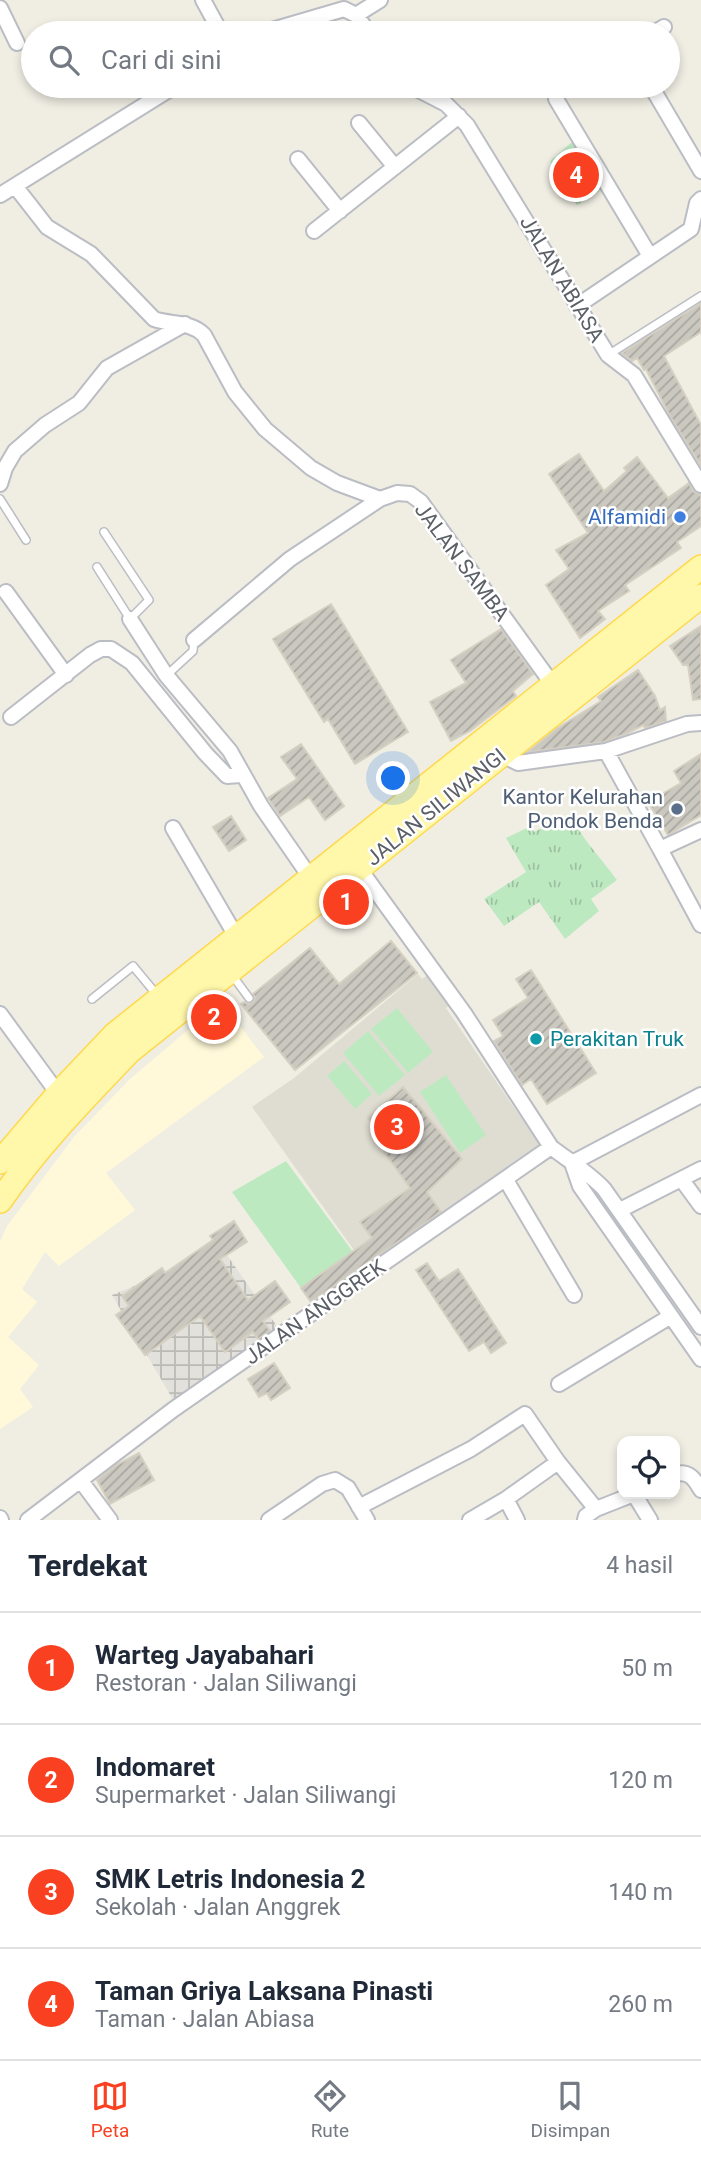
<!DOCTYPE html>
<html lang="id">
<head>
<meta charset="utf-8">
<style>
  body { margin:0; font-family:Roboto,sans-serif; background:#f6f6f7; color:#1f2937 }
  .controls { position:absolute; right:21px; bottom:21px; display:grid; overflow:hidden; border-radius:14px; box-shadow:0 4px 10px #0003 }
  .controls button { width:63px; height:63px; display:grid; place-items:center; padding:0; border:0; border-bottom:2px solid #e0e1e3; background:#fff; color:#1f2937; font:35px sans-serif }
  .you { position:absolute; left:394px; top:779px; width:24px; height:24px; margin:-18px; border:5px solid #fff; border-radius:50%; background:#1a73e8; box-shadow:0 0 0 10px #1a73e833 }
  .badge { display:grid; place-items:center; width:46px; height:46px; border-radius:50%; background:#f94020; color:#fff; font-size:23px; font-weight:700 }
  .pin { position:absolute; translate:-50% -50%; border:4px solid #fff; box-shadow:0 2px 7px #0006 }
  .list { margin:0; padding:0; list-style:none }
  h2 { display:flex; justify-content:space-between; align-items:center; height:91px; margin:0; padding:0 28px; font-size:30px }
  h2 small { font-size:23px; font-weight:400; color:#747a83 }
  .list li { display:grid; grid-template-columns:46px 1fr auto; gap:21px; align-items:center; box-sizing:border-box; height:112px; padding:0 28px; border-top:2px solid #e0e1e3 }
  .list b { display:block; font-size:26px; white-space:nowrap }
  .list p { margin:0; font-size:23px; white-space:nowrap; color:#747a83 }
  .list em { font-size:23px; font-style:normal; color:#747a83 }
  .icon { flex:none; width:38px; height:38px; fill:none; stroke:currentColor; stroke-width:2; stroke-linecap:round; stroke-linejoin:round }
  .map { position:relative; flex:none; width:701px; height:1520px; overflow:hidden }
  .search { position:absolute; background:#fff; box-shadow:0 4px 10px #0003; left:21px; right:21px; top:21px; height:77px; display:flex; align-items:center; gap:18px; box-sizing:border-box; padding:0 24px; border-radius:38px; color:#747a83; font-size:26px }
  .sheet { height:539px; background:#fff }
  nav { display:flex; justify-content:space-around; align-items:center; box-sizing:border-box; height:98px; border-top:2px solid #e0e1e3; background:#fff; font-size:19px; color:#747a83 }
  nav a { display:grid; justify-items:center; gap:4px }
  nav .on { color:#f94020 }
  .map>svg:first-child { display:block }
</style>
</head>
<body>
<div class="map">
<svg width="701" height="1520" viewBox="0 0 701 1520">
  <defs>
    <pattern id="industrial-grid" width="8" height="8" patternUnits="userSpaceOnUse" patternTransform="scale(1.75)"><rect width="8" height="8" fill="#e3e1db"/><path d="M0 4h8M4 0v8" fill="none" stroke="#bbbab5"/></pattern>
    <pattern id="grass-tufts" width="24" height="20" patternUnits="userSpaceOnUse" patternTransform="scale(1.75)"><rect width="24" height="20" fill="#bde9c1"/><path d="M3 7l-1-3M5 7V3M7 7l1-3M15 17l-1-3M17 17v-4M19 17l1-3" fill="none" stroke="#9dc0a1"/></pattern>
    <pattern id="building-hatch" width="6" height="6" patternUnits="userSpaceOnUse" patternTransform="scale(1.75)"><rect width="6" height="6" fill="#cbc8c0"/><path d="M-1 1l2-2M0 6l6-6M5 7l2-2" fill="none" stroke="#a8a6a0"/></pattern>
  </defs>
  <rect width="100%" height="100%" fill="#f0eee3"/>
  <path fill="#fff9d9" d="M221,1002L264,1057L106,1173L135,1210L59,1266L45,1252L22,1289L37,1302L8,1337L39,1365L20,1389L33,1407L0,1429V1242L7,1226L74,1137L130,1079Z"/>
  <path fill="url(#industrial-grid)" d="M215,1238L281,1332L176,1405L112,1295L166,1273Z"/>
  <path fill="#dfddd2" d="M418,974L422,979L429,974L450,1005L446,1008L541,1147L366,1267L252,1107L294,1078Z"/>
  <path fill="url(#grass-tufts)" d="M572,142L601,190L577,205L550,161Z
    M570,814C581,838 601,858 617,880L591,899L599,911L565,939L539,902L504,926L484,899L526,872L506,838L531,826L534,832Z"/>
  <path fill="#bde9c1" d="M397,1008L433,1052L408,1073L371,1029Z
    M368,1031L405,1075L379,1096L343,1053Z
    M344,1061L372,1094L355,1109L327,1076Z
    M446,1075L486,1135L460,1153L420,1092Z
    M286,1161L353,1252L301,1288L232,1192Z"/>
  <path fill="url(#building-hatch)" stroke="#d5d0c1" stroke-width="2" d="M701,303V332L664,356L701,425V466L670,416L646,369L644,370L637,358L632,361L622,353Z
    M579,454L604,491L627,471L624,468L637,457L668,498L689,483L693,491L701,495V526L677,542L681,548L625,585L629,591L598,611L605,619L580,638L546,585L569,569L556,550L588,533L549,474Z
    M331,604L408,732L355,764L328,719L324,722L273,639Z
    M701,626V699L693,700L688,665H683L670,646Z
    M501,629L533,674L513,691L516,696L470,731L451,741L430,702L466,683L451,660Z
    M638,670L655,696L660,710L665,707L666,721L645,728L643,725L628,733L604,742L528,752L556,729L601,701L598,697Z
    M301,744L344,806L325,820L309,797L280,816L268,798L297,779L281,757Z
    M701,754V815L668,835L648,802L681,783L674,771Z
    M231,816L246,840L229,851L213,827Z
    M391,941L417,973L295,1070L241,1004L244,1002L249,1004L253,1002L255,998L253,994L310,948L339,984Z
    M531,970L596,1073L547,1104L531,1079L522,1085L494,1041L503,1036L493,1020L528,998L516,979Z
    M403,1087L462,1159L427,1192L441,1212L311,1302L301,1288L372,1238L360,1222L410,1188L384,1152L390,1145L368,1118Z
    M234,1221L247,1242L220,1259L248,1300L275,1281L290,1302L263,1321L270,1331L258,1339L253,1332L225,1352L200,1316L145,1355L116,1315L129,1306L122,1296L162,1268L165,1273L213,1240L210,1236Z
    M427,1263L439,1281L458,1269L506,1343L491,1353L484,1342L469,1351L416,1270Z
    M274,1363L290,1388L271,1400L267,1393L259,1397L248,1379Z
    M139,1453L154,1480L110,1504L97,1480L116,1465Z"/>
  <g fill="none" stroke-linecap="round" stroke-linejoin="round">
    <g stroke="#bbbdc4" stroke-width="10">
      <path id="lane" d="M608,355L701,296
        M0,499L26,540
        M97,567L130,619L149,600L104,532
        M167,675L193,651L194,640
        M232,975L249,998
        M92,999L133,966L157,995"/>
    </g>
    <g stroke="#bbbdc4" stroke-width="18">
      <path id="street" d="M203,0L221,33
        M0,8L17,43
        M356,15L380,0
        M262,33L344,9L356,15L369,33
        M654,33L664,27
        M411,86L446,104L467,125L608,355L634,375L701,485
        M563,86L556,93V99L650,256
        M651,86L701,171
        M359,123L395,167
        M298,159L340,211
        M15,186L47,227L91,254L154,319C171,325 190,321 204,335L235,392L265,429L311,468L337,483L380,499
        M0,195L175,86
        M314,231L459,116
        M577,306L691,229L697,203L701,199
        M0,484L5,468L15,451L45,425L79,403L107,368L185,324
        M6,592L66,675
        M130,619L166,675L230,751L261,806L310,877
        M194,640L290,559L380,499L397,493L410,494L421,502L553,685
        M11,717L90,655L101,649H111L132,663L205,753L227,776L241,775
        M606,751L660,849L701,830
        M500,754L518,763L606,751L687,724L701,723
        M173,828L236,936
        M660,849L701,925
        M359,868L464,1013L551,1147C569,1161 588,1172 604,1189L701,1327
        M0,1014L62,1099
        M572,1163L580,1186L701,1359
        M572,1163L701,1095
        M506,1180L574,1295
        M682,1180L701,1206
        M620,1210L701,1169
        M559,1384L671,1316
        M675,1474C689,1471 694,1478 701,1490
        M81,1481L110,1520
        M634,1494L650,1520
        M506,1499L517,1520
        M359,1507L471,1449L525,1414L558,1462L596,1509L586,1516L585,1520
        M596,1509L634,1494
        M0,1518L1,1520
        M28,1520L174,1409L551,1147
        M269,1520L322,1484L335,1480L348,1488L367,1520
        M470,1520L506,1499L558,1462"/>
    </g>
    <g stroke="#fed94e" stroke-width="26">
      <path id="primary" d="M0,1162L58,1094L115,1034L701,567
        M0,1201C38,1146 84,1099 130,1051L701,596"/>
    </g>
    <use href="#lane" stroke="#fff" stroke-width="7"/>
    <use href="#street" stroke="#fff" stroke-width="14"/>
    <use href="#primary" stroke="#fff7a9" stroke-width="23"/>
  </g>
  <circle fill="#3f7fe0" stroke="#fff" stroke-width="2.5" cx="680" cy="517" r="7"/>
  <circle fill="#5c6f8a" stroke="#fff" stroke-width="2.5" cx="677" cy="809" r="7"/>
  <circle fill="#0f9aa8" stroke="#fff" stroke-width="2.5" cx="536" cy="1039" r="7"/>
  <g text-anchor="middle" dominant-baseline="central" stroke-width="5" stroke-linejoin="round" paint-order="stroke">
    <g font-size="21" fill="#5b5f66" stroke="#fff">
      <text transform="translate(562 279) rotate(59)">JALAN ABIASA</text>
      <text transform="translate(462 562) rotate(53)">JALAN SAMBA</text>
      <text transform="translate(436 807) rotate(-39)">JALAN SILIWANGI</text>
      <text transform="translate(315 1312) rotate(-35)">JALAN ANGGREK</text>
    </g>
    <g font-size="21" fill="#366cbe" stroke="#fff" text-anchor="end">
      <text x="666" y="517">Alfamidi</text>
    </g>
    <g font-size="21" fill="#4e5e75" stroke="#fff" text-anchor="end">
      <text x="663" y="797">Kantor Kelurahan<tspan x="663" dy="24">Pondok Benda</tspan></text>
    </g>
    <g font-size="21" fill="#0d838f" stroke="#fff" text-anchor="start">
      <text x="550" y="1039">Perakitan Truk</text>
    </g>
  </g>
</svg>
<div class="controls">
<button><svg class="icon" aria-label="locate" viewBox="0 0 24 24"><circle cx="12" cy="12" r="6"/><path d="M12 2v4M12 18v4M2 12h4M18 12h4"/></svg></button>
</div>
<div class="you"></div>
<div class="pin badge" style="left:346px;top:902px">1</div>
<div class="pin badge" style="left:214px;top:1017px">2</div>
<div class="pin badge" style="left:397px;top:1127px">3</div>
<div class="pin badge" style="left:576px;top:175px">4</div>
<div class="search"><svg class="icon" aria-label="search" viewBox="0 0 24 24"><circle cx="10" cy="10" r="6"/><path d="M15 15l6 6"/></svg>Cari di sini</div>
</div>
<section class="sheet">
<h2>Terdekat<small>4 hasil</small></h2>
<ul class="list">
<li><span class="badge">1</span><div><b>Warteg Jayabahari</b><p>Restoran · Jalan Siliwangi</p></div><em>50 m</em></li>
<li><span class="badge">2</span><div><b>Indomaret</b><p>Supermarket · Jalan Siliwangi</p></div><em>120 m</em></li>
<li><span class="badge">3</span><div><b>SMK Letris Indonesia 2</b><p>Sekolah · Jalan Anggrek</p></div><em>140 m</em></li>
<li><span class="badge">4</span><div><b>Taman Griya Laksana Pinasti</b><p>Taman · Jalan Abiasa</p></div><em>260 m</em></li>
</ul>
</section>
<nav>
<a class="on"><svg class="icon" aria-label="map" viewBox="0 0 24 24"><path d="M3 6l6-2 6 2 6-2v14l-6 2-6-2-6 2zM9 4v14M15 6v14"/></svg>Peta</a>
<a><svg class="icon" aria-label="directions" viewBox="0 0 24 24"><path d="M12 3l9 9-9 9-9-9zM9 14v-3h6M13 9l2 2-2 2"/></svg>Rute</a>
<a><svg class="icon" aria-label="saved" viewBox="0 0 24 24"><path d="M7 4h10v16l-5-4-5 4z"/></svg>Disimpan</a>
</nav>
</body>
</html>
